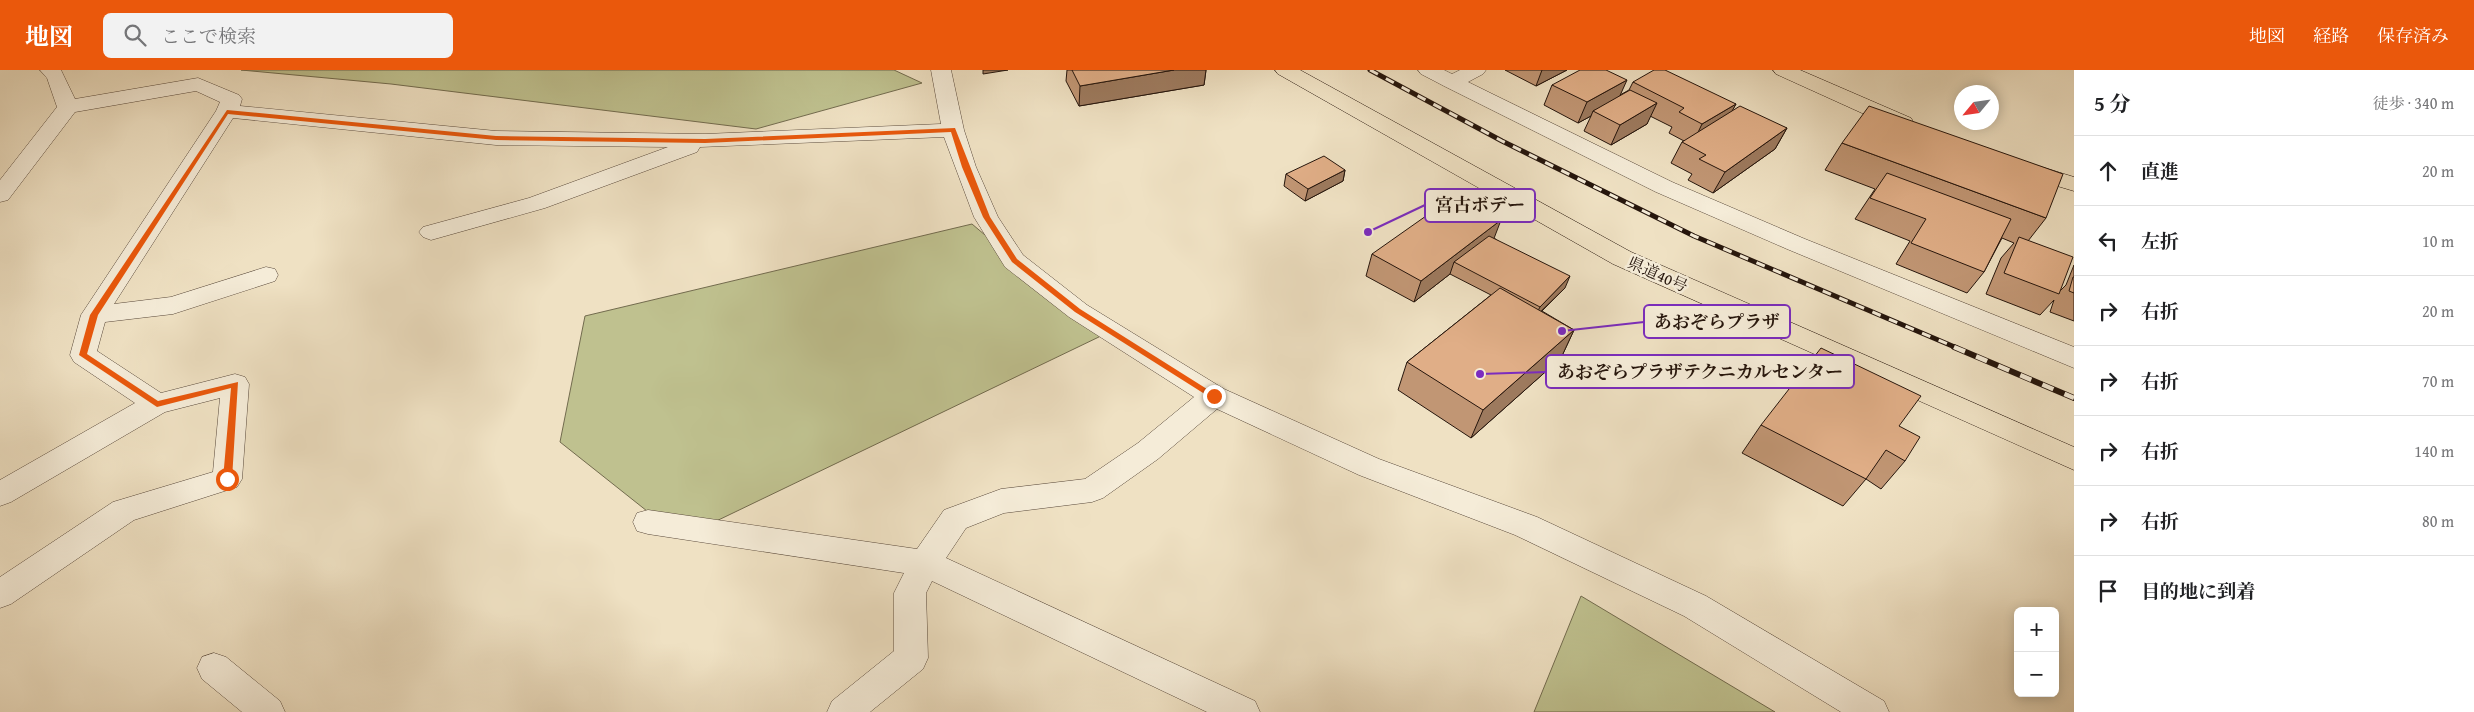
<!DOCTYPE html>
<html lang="ja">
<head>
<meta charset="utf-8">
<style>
  body { margin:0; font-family:"Gentium Book Plus","Noto Serif JP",serif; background:#f2f2f2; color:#202124 }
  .controls { position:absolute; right:15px; bottom:15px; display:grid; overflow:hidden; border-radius:8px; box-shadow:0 2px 12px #0003 }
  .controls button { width:45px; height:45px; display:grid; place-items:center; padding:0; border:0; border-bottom:1px solid #e0e0e0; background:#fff; color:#202124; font:25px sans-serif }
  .compass { position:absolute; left:1954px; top:15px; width:45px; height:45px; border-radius:50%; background:#fff; box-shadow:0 2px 12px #0003; rotate:241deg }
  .stop { position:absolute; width:15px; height:15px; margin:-11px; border:4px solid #ea580c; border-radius:50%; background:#fff }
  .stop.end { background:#ea580c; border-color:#fff; box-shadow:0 1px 5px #0008 }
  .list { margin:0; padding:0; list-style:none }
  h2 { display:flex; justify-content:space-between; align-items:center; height:65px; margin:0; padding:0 20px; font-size:21px }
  h2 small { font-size:16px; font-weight:400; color:#757577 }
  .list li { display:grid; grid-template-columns:32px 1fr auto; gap:15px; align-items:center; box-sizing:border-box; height:70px; padding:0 20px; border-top:1px solid #e0e0e0 }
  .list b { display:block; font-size:19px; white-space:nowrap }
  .list em { font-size:16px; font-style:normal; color:#757577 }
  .icon { flex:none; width:28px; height:28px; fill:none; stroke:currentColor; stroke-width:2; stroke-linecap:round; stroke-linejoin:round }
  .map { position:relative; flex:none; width:2074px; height:642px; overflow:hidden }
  header { display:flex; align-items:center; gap:30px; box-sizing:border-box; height:70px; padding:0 25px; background:#ea580c; color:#fff }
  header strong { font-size:24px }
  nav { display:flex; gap:28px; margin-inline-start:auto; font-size:18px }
  .search { width:350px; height:45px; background:#f2f2f2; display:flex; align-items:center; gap:12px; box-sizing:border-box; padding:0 18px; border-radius:8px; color:#757577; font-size:19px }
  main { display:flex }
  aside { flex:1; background:#fff }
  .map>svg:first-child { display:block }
</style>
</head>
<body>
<header>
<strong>地図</strong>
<div class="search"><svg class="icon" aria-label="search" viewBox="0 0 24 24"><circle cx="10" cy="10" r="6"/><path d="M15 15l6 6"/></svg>ここで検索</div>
<nav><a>地図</a><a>経路</a><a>保存済み</a></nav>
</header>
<main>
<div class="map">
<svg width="2074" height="642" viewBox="0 0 2074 642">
  <rect width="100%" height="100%" fill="#efe1c3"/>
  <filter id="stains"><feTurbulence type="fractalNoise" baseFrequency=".004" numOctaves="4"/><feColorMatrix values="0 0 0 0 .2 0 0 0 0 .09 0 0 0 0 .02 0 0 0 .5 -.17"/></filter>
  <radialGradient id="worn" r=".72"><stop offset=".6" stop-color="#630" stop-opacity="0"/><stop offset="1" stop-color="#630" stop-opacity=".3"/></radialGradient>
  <path fill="#bfc18f" stroke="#726b4e" d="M241,0H894L922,13L756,59L391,14Z
    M972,154L1103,265L681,468L560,372L585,246Z
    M1581,526L1775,642H1534Z"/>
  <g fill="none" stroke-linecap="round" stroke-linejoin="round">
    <g stroke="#58483a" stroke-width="1">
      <path id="minor" d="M40,0H61L75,29L198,8L239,25L242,29L240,36L496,61L705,64L941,54L931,0H951L964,60L976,97L998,147L1023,185L1087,235L1224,319L1379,389L1537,447L1706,526L1884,631L1889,642H1841L1684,546L1515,465L1359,405L1217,339L1158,389L1103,428L1092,432L1004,443L966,458L946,488L1255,631L1260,642H1207L932,511L926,523L928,588L923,599L870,642H827L832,631L894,581V523L904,503L648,464L637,461L633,452L637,443L648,440L917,479L944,440L1001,419L1085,409L1138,373L1194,327L1069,247L1005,197L974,147L944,67L700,77L697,82L545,138L431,170L423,167L419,162L423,157L529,128L668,77L496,75L233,48L114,234L171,227L266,197L275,199L278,205L275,211L173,244L105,252L97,281L161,323L235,304L245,307L249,314L242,409L237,417L134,450L11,534L0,538V507L113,432L213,402L220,328L165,342L11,432L0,436V410L135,333L74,292L70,285L81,245L216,41L220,32L196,21L75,42L8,130L0,132V110L57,37L47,8Z
        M1418,0H1444L1452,4L1460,0H1486L1483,4L1468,12L1672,112L1805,169L2074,277V298L1787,179L1656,122L1444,16L1421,4Z
        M214,583L226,587L280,631L285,642H242L202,609L197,598L202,587Z"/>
    </g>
    <g stroke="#25150c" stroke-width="1">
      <path id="primary" d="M1275,0H1300L1631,182L2074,377V400L1613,194L1278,4Z"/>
    </g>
    <g stroke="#25150c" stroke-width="1">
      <path id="trunk" d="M1773,0H1800L1911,48L1914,53L1911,58L1903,59L1895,58L1776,4Z
        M2025,92L2074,107V121L2017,104L2014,99L2017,94Z"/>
    </g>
    <use href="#minor" fill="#f5ecd8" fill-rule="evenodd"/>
    <use href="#primary" fill="#efe1c3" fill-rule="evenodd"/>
    <use href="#trunk" fill="#efe1c3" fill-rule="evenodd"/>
    <g stroke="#25150c" stroke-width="5">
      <path id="rail-far1" d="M1370,0L1502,71L1694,166L1957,278"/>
    </g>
    <g stroke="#25150c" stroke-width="6">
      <path id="rail" d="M1954,277L2074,328"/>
    </g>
    <use href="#rail-far1" stroke="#f5ecd8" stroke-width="3" stroke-dasharray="9" stroke-linecap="butt"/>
    <use href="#rail" stroke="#f5ecd8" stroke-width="4.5" stroke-dasharray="12" stroke-linecap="butt"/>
  </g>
  <path fill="#c19674" stroke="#25150c" d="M1067,0H1206L1204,15L1079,36L1066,11Z
    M1505,0H1567L1536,16Z
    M1633,12L1736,34L1731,42L1787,58L1775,79L1713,123L1688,110L1692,104L1671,93L1682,72L1684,71L1669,63L1672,57L1650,46L1647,54L1611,75L1584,61L1591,46L1578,53L1544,35L1552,15L1620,25L1629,20Z
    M1842,73L2046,148L2028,171L2060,221L2066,215L2074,195V251L2050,242L2054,230L2040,245L1986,224L2001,188L2014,173L2002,168L1984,202L1967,223L1896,194L1910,171L1855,149L1875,119L1825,100Z
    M1345,100L1343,111L1305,131L1284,116L1286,104Z
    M1494,168L1565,218L1542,241L1574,260L1561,288L1471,368L1398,320L1407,292L1491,225L1450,204L1414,232L1366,206L1372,184Z
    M1761,355L1899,356L1905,391L1881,419L1866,409L1843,436L1742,383Z"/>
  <path fill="#9d7a5e" stroke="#25150c" d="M983,0H1008L983,4Z
    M1174,0H1206L1204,15L1079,36L1080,16Z
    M1542,0H1567L1536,16Z
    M1627,10L1618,30L1593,41L1591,46L1578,53L1587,32Z
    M1657,33L1647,54L1611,75L1620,55Z
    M1736,34L1725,54L1692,75L1702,54Z
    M1787,58L1775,79L1713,123L1725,102Z
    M1345,100L1343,111L1305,131L1308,119Z
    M1501,150L1493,171L1454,192L1450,204L1414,232L1421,211Z
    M1570,206L1565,218L1534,248L1540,237Z
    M1574,260L1561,288L1471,368L1483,340Z"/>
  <path fill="#e0ae87" stroke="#25150c" d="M1072,0H1174L1080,16Z
    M1580,0H1606L1627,10L1587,32L1552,15Z
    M1654,0H1665L1736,34L1702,54L1679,42L1684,38L1633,12Z
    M1630,20L1657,33L1620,55L1593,41Z
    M1740,36L1787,58L1725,102L1699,89L1706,85L1682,72Z
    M1869,36L2063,104L2046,148L1842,73Z
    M1324,86L1345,100L1308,119L1286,104Z
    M1887,103L2011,149L1984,202L1911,173L1926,149L1870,128Z
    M1453,127L1501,150L1421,211L1372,184Z
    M1489,166L1570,206L1540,237L1454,192Z
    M2019,167L2073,187L2059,224L2004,203Z
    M2073,207H2074V223L2069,221Z
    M1500,218L1574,260L1483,340L1407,292Z
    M1821,278L1921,326L1899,356L1920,367L1905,391L1886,380L1866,409L1761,355Z"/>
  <path fill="#ea580c" d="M227,40L496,66L705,69L955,58L990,147L1017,189L1080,239L1218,326L1211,328L1075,242L1012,192L983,147L962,97L951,62L705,73L496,70L228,44L98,245L87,284L158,331L238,312L232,409L227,412L223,409L231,318L157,337L79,285L90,245Z"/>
  <g text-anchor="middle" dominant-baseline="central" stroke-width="5" stroke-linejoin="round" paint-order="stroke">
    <g font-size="16" fill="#25150c" stroke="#f5ecd8">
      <text transform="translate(1658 204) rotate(24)">県道40号</text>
    </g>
  </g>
  <path fill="none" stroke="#7b2cbf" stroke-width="2" d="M1368 162L1425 135M1562 261L1644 252M1480 304L1546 302"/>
  <g fill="#7b2cbf" stroke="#f5ecd8" stroke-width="2">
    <circle cx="1368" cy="162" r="5"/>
    <circle cx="1562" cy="261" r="5"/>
    <circle cx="1480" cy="304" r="5"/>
  </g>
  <g fill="#f5ecd8" stroke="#7b2cbf" stroke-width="2">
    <rect x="1425" y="119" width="110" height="33" rx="5"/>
    <rect x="1644" y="235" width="146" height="33" rx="5"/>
    <rect x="1546" y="285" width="308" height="33" rx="5"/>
  </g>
  <g font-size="18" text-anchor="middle" font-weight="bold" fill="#25150c">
    <text x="1480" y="141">宮古ボデー</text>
    <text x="1717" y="258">あおぞらプラザ</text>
    <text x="1700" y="308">あおぞらプラザテクニカルセンター</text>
  </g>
  <rect width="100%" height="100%" filter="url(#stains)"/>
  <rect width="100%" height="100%" fill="url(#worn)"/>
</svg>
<div class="controls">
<button>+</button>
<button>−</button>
</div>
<svg class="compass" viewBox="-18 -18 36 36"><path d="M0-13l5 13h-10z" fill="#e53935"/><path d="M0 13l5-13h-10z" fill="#757577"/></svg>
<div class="stop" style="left:227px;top:409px"></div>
<div class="stop end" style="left:1214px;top:326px"></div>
</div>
<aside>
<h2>5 分<small>徒歩 · 340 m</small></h2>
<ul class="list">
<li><svg class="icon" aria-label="ahead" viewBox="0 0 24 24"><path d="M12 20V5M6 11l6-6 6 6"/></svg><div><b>直進</b></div><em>20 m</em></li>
<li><svg class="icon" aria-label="left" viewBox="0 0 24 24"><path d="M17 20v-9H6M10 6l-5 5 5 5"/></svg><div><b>左折</b></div><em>10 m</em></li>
<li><svg class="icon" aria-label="right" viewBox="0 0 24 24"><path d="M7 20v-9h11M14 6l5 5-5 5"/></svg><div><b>右折</b></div><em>20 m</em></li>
<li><svg class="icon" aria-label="right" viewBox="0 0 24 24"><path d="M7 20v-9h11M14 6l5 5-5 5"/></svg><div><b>右折</b></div><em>70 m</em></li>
<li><svg class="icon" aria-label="right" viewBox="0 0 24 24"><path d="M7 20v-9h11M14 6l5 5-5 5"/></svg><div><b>右折</b></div><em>140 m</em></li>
<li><svg class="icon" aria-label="right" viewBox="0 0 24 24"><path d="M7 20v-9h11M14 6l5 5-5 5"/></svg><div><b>右折</b></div><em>80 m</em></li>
<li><svg class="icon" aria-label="arrive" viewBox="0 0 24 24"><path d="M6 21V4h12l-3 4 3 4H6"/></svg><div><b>目的地に到着</b></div></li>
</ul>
</aside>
</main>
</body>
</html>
